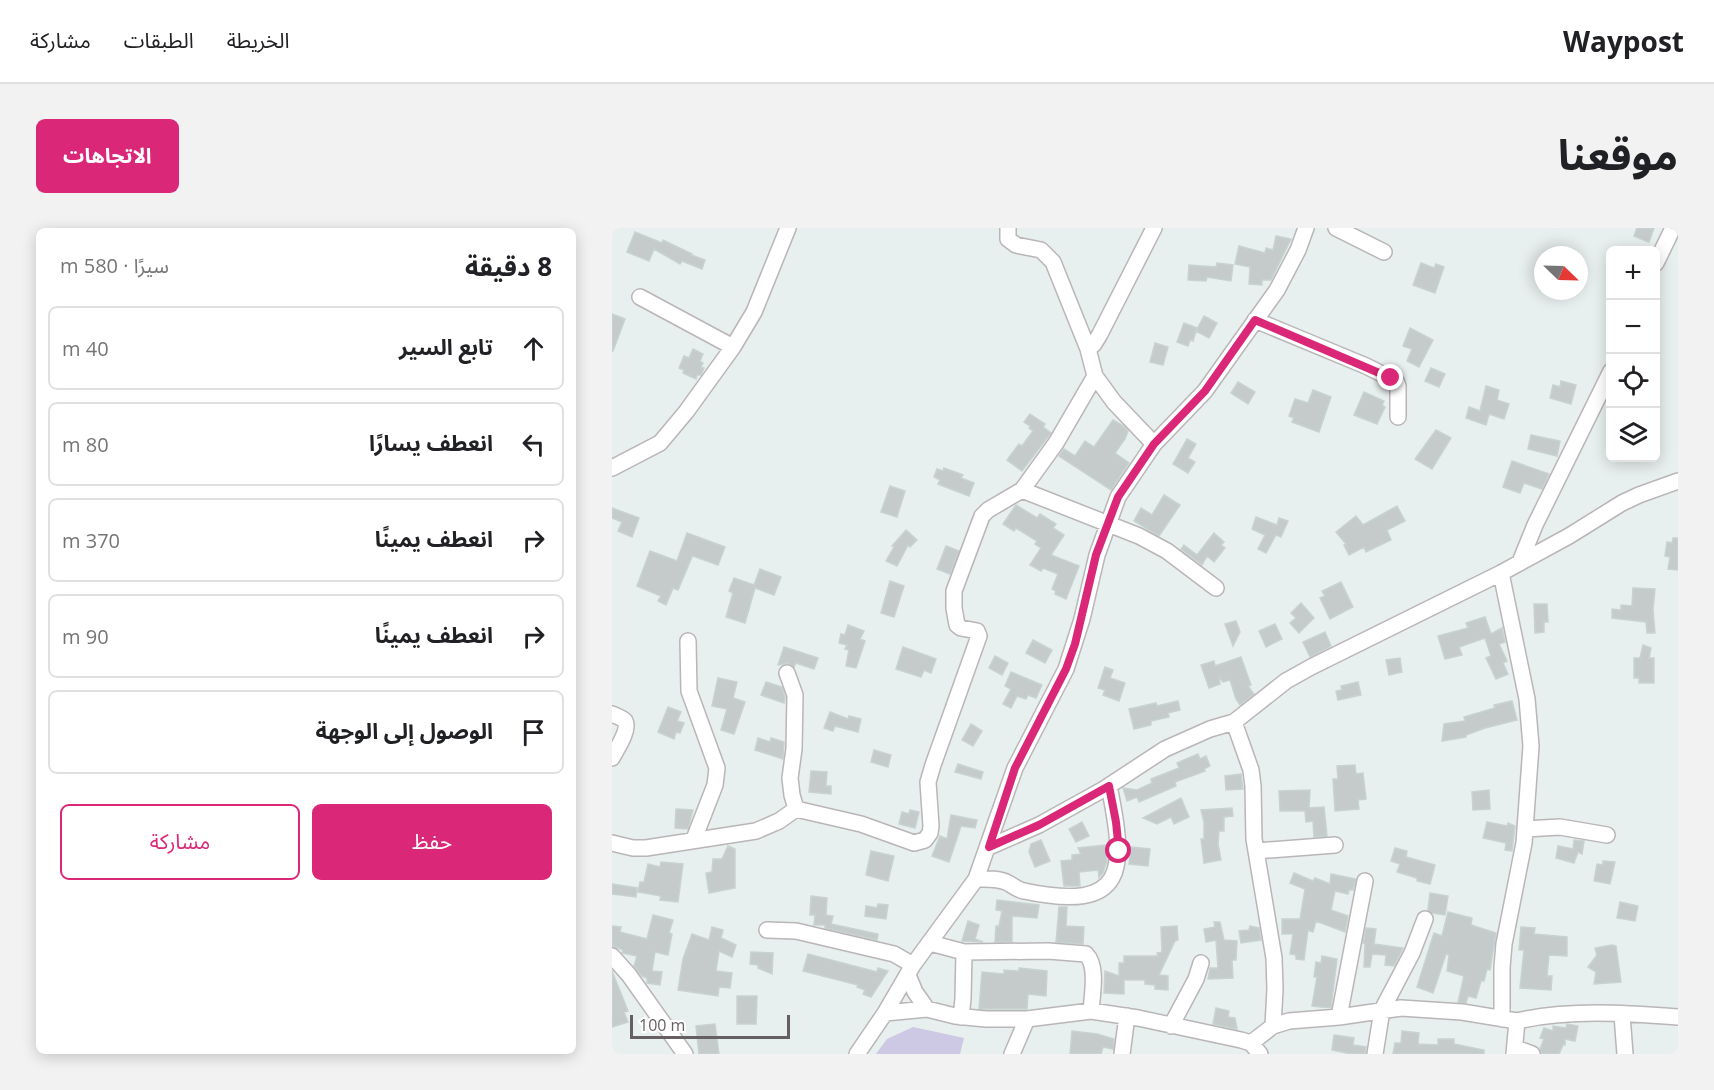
<!DOCTYPE html>
<html lang="ar">
<head>
<meta charset="utf-8">
<style>
  body { margin:0; font-family:"Open Sans","Noto Sans Arabic",sans-serif; background:#f2f2f2; color:#202124; direction:rtl }
  .controls { position:absolute; right:18px; top:18px; display:grid; overflow:hidden; border-radius:9px; box-shadow:0 3px 15px #0003 }
  .controls button { width:54px; height:54px; display:grid; place-items:center; padding:0; border:0; border-bottom:2px solid #e0e0e0; background:#fff; color:#202124; font:30px sans-serif }
  .compass { position:absolute; left:922px; top:18px; width:54px; height:54px; border-radius:50%; background:#fff; box-shadow:0 3px 15px #0003; rotate:113deg }
  .scale { position:absolute; left:18px; bottom:15px; width:160px; box-sizing:border-box; padding-left:6px; border:3px solid #665f61; border-top:0; font-size:16px; line-height:21px; white-space:nowrap; color:#665f61; -webkit-text-stroke:4px #fff; paint-order:stroke }
  .stop { position:absolute; width:18px; height:18px; margin:-14px; border:4px solid #db2777; border-radius:50%; background:#fff }
  .stop.end { background:#db2777; border-color:#fff; box-shadow:0 2px 6px #0008 }
  .list { margin:0; padding:0; list-style:none }
  h2 { display:flex; justify-content:space-between; align-items:center; height:78px; margin:0; padding:0 24px; font-size:26px }
  h2 small { font-size:20px; font-weight:400; color:#757577 }
  .list li { display:grid; grid-template-columns:39px 1fr auto; gap:18px; align-items:center; box-sizing:border-box; height:84px; margin:0 12px 12px; padding:0 12px; border:2px solid #e0e0e0; border-radius:9px }
  .list b { display:block; font-size:22px; white-space:nowrap }
  .list em { font-size:20px; font-style:normal; color:#757577 }
  .actions { display:flex; gap:12px; padding:18px 24px }
  .actions a { flex:1; padding:14px 0; border:2px solid #db2777; border-radius:9px; text-align:center; font-size:21px; color:#db2777 }
  .actions .main { background:#db2777; color:#fff }
  .icon { flex:none; width:33px; height:33px; fill:none; stroke:currentColor; stroke-width:2; stroke-linecap:round; stroke-linejoin:round }
  .map { position:relative; flex:none; width:1066px; height:826px; overflow:hidden; direction:ltr; border-radius:9px }
  header { display:flex; align-items:center; gap:36px; box-sizing:border-box; height:84px; padding:0 30px; background:#fff; border-bottom:2px solid #e0e0e0 }
  header strong { font-size:28px }
  nav { display:flex; gap:33px; margin-inline-start:auto; font-size:21px }
  .intro { display:flex; align-items:center; justify-content:space-between; box-sizing:border-box; height:144px; padding:0 36px }
  h1 { margin:0; font-size:42px }
  .button { padding:15px 27px; border-radius:9px; background:#db2777; color:#fff; font-size:21px; font-weight:700 }
  main { display:flex; gap:36px; padding:0 36px }
  aside { flex:1; background:#fff; border-radius:9px; box-shadow:0 3px 15px #0003 }
  .map>svg:first-child { display:block }
</style>
</head>
<body>
<header>
<strong>Waypost</strong>
<nav><a>الخريطة</a><a>الطبقات</a><a>مشاركة</a></nav>
</header>
<div class="intro"><h1>موقعنا</h1><a class="button">الاتجاهات</a></div>
<main>
<div class="map">
<svg width="1066" height="826" viewBox="0 0 1066 826">
  <rect width="100%" height="100%" fill="#e8efef"/>
  <path fill="#cdc8e3" d="M301,799L352,810L348,826H264L275,811Z"/>
  <path fill="#c4cbca" stroke="#c7d3d1" stroke-width="1.5" d="M1025,0H1042L1037,14L1022,8Z
    M23,4L50,15L51,12L80,26L79,27L93,32L90,41L70,33L68,36L42,21L37,33L15,24Z
    M664,8L679,11L659,52H650V57L637,56L638,39L623,36L627,18L653,25L654,20L661,22Z
    M605,35L621,37L619,53L595,49L594,53L576,52L577,37L604,39Z
    M809,35L822,40L824,36L832,39L823,65L801,57Z
    M0,86L13,91L1,123H0Z
    M592,88L605,95L597,110L584,103L581,113L578,112L576,118L565,114L572,95L585,100L584,103Z
    M798,100L821,112L807,139L795,133L800,121L791,118Z
    M543,115L556,119L551,137L538,134Z
    M81,121L91,126L88,133L91,135L89,139L92,140L89,147H85L84,151L71,145L72,142L67,140L72,128L77,130Z
    M819,140L833,146L827,159L813,153Z
    M949,153L964,157L959,176L938,170L941,157L948,159Z
    M626,154L643,164L636,176L619,165Z
    M874,158L887,162L885,172L897,176L892,191L877,186L874,197L854,190L857,179L868,183Z
    M701,162L719,169L707,204L680,194L682,190L677,188L683,171L696,175Z
    M752,164L772,173L770,177L773,179L765,196L742,187Z
    M418,186L433,196L431,199L439,205L410,243L395,232L407,216L410,218L421,203L417,200L418,198L412,194Z
    M501,192L510,197L516,203L513,211L503,225L517,235L499,262L447,228L452,221L463,228L473,213L482,219Z
    M824,202L839,210L820,241L803,231Z
    M919,207L948,213L945,228L916,221Z
    M575,211L584,216L576,230L583,234L576,245L561,236Z
    M900,233L937,246L930,261L912,255L908,265L891,259Z
    M332,240L351,247L349,250L362,255L357,268L326,256L328,252L322,249L325,241L331,243Z
    M278,258L293,263L285,289L269,284Z
    M552,267L568,277L547,308L522,293L529,280L540,287Z
    M404,277L425,290L428,286L444,296L441,300L452,307L439,327L467,338L454,371L443,366L444,363L440,361L446,346L431,340L429,343L418,337L429,320L423,316L425,313L404,300L402,303L391,296Z
    M785,278L793,293L775,302L779,312L754,324L752,319L737,327L732,317L734,316L724,304L744,288L751,297Z
    M0,280L27,290L20,309L6,303L10,294L0,290Z
    M644,289L665,297L667,290L676,293L669,309L664,307L654,325L646,321L653,307L640,301Z
    M294,302L305,312L298,319L296,317L285,338L274,333L282,319L280,318Z
    M75,305L113,319L106,337L81,328L80,329L66,362L61,360L54,377L46,373L49,368L25,358L38,323L65,333Z
    M602,305L612,314L609,317L613,320L602,334L595,328L590,337L569,321L572,317L585,327Z
    M1061,310H1066V342L1056,341L1058,329L1053,328L1055,314L1060,315Z
    M334,318L347,323L338,346L325,341Z
    M148,341L169,349L162,367L143,360L133,395L114,389L121,365L117,363L122,350L142,357Z
    M278,353L292,358L282,389L269,385Z
    M729,354L741,379L718,391L708,370L713,368L710,363Z
    M1021,360L1043,361L1041,382L1043,405H1035L1034,394L1000,390V381L1009,382V377L1020,378Z
    M689,375L702,390L687,405L678,395L684,390L679,385Z
    M922,376H935L936,394H932V404L923,405Z
    M873,389L879,406L890,400L893,414L887,416L895,433L891,435L896,446L884,451L874,430L879,428L873,410L847,419L850,427L833,431L826,408L856,400L854,395Z
    M624,393L628,404L621,418L613,396Z
    M663,396L670,411L654,419L647,403Z
    M236,397L252,403L248,411L253,413L244,440L234,438L237,422L233,421L235,417L227,415L229,406L233,407Z
    M713,404L719,418L698,429L691,414Z
    M421,412L440,422L433,435L414,425Z
    M1031,417L1039,420L1037,430H1042V455H1027V450H1022V430H1028Z
    M172,419L206,430L202,441L184,435L182,439L176,435L166,437Z
    M291,419L324,431L319,445L312,442L309,449L284,441Z
    M383,428L396,435L390,447L377,440Z
    M629,429L639,457L636,458L642,466L628,477L624,471L618,452L611,454L607,449L608,456L597,460L589,437L602,433L603,438Z
    M788,430L790,444L777,447L774,432Z
    M493,439L501,442L498,450L513,455L507,473L491,467L493,462L486,460Z
    M399,444L430,457L424,470L416,467L414,471L405,468L399,480L391,476L399,461L393,458Z
    M106,450L125,454L121,470L133,474L122,506L109,502L115,481L100,478Z
    M154,454L170,459L173,469L172,475L149,467Z
    M746,454L749,467L726,472L724,463L730,462L729,458Z
    M566,473L568,482L556,485L557,489L539,493V497L522,501L517,481L544,475L545,478Z
    M900,473L905,492L873,500L854,507V509L830,513L832,496L853,493L852,489L883,480L882,477Z
    M56,479L69,484L65,493L72,495L68,505L64,504L62,511L46,504Z
    M218,484L236,491L237,488L249,491L246,504L223,498L221,503L212,500Z
    M359,496L370,503L361,518L350,512Z
    M146,510L158,514L159,510L172,514L171,531L143,522Z
    M262,522L279,527L276,539L259,534Z
    M586,526L588,531L594,528L598,538L592,541L593,543L563,554L564,558L527,574L525,569L515,573L511,560L525,562L540,555L539,551L567,540L565,535Z
    M346,536L371,544L369,551L343,544Z
    M743,537L744,546L751,545L754,571L746,572L747,581L723,583L721,551H726L725,538Z
    M199,543L215,544L214,558H219V566L197,564Z
    M629,546L631,561L614,562L613,548Z
    M698,562L697,580L712,579L715,608L702,609L701,593L694,594L693,583H668L667,563Z
    M877,562L878,581L861,582L860,564Z
    M569,570L577,589L562,596L559,589L545,596L531,590Z
    M620,580L621,588L612,589V603H607L606,616L609,632L592,635L589,611H592V594L589,582Z
    M64,581L81,582L76,601L63,600Z
    M298,582L307,584L303,600L287,596L290,584L297,586Z
    M339,587L365,592L363,600L349,598L337,634L320,628L328,608L335,611Z
    M470,594L477,608L464,614L457,601Z
    M875,594L895,598L896,595L903,598L900,623L893,622L894,615L871,610Z
    M429,612L438,633L423,639L417,624L419,616Z
    M962,612L972,613L970,626L966,624L962,635L944,630L946,618L961,621Z
    M493,617L495,633L491,645L487,650L486,642L467,644L468,658H452L449,633L460,632V627L469,626L466,620Z
    M116,618L123,621V660L97,665L94,645L100,644L101,631H110Z
    M519,619L538,621L536,638L517,636Z
    M783,620L795,623L794,629L823,637L818,656L805,653V650L785,644L788,636L779,633Z
    M259,623L282,628L276,653L254,647Z
    M991,633L1003,634L998,656L982,653L985,636L991,637Z
    M49,634L71,636L66,674L48,672L49,668L26,664L28,654H32L36,636L48,639Z
    M682,645L701,653L703,650L718,656L719,646L744,651L741,662H737L736,666L723,663L719,682L736,688L733,704L704,693L701,704L696,702L692,732L684,731V727L678,726L681,706H670V691H688L693,661L678,655Z
    M0,656L25,660L24,669L0,666Z
    M818,665L836,668L833,687L820,685L816,682Z
    M199,668L215,670L214,687L221,688L219,696L266,706L265,712L213,700V697H202L203,687H198Z
    M385,672L427,677L425,690L400,688V714H383L384,698H387L390,683L384,682Z
    M1008,674L1026,678L1023,693L1005,690Z
    M266,676L276,677L274,691L253,688L254,678L265,680Z
    M447,679H455L454,698L472,699L471,716L444,714Z
    M836,684L860,690L859,697L884,705L878,742L875,741L872,753H869L864,770L856,768L854,775L846,774L852,748L835,743L837,727L834,726L821,765L805,759L822,705L830,708Z
    M41,687L61,692L57,705L60,706L56,727L43,724L40,743L50,744L48,757L35,755V750L30,748L22,738L25,728L10,725L11,722L0,718V698L9,699L8,704L35,711Z
    M356,693L367,697L363,711L371,714L350,713Z
    M602,694H608L612,712L625,713L624,732H620L621,750L596,751L598,740H606L604,712L594,714L592,701L603,699Z
    M565,698L566,712L563,713L547,747L556,748V762L543,761V757L533,756V752H512V766L492,765L493,743L507,748V735H512V728H546L545,725L550,724L549,699Z
    M638,698L647,700L649,712L629,715L627,703L637,702Z
    M100,699L111,702L109,710L124,717L120,729L107,723L104,743L120,745L118,760L107,759L106,768L66,762L71,731L80,706L97,712Z
    M909,699L923,700L922,706L955,709V728L937,727L935,748H940L939,762L908,760L912,722H907Z
    M754,700L764,701L762,716L791,720L782,738L773,737L774,727L760,726L758,739H752L753,716L751,715Z
    M1000,717L1004,718L1009,754L982,756L984,744L976,739L985,727L983,720Z
    M139,724L161,725L160,746L146,740V737L138,736Z
    M196,726L265,744L266,740L276,743L259,769L251,766L253,762L245,759L246,757L191,743Z
    M710,728L725,731L719,780L700,778L705,749H702L704,734L709,735Z
    M407,740L435,743L434,768L416,766L415,781H367L370,744L392,746V742L407,743Z
    M0,743L16,783L12,784L16,794L0,799Z
    M125,768H145L144,796H125Z
    M604,780L617,783L616,789L623,790L625,801L601,796Z
    M103,796L107,826H87L84,798Z
    M955,796L966,798L963,813L953,811V817H951L947,826H930L928,821L932,811L928,810L932,800L941,803V798L954,800Z
    M460,803L485,806L502,811L501,821L491,819L489,826H458Z
    M790,803L807,805L806,816L826,817V811H842V816L872,822V826H781L783,815H789Z
    M722,807L742,810L741,817L754,819L753,826H739L720,822Z"/>
  <g fill="none" stroke-linecap="round" stroke-linejoin="round">
    <g stroke="#bab5b6" stroke-width="18">
      <path id="minor" d="M396,0V11L404,17L429,22L441,34L476,121L483,148L502,174L542,216
        M724,0L772,24
        M1044,35L1061,0
        M28,69L121,119
        M643,92L754,138L784,153L786,158V189
        M476,121L482,116L488,106L542,0
        M0,240L48,215L74,184L121,119L142,84L176,0
        M410,262L527,308L555,323L604,360
        M908,334L923,297L999,143
        M889,345L915,471L919,518L912,615L892,716L890,739V791
        M76,413L77,463L105,540L103,557L82,611
        M175,445L183,467L182,521L178,550L180,567L184,581
        M0,486C4,488 11,490 13,493C18,502 4,522 0,530
        M622,494L639,542L641,558L642,611L662,730L663,761L661,798
        M913,601L948,599L995,607
        M0,615L21,620H34L144,603L167,593L184,581L249,596L302,615L313,612L318,605L319,598L316,554L321,537L367,408L365,403L349,400L345,397L342,380V363L370,288L376,282L410,262L444,215L483,148
        M377,619L427,597L492,561L553,521L598,501L622,494L674,453L699,439L889,345L957,308L1010,275L1027,267L1066,253
        M644,623L723,617
        M364,651C374,651 387,650 396,655C402,658 406,662 412,663C516,685 514,641 497,558
        M155,702L184,703L282,726L301,737
        M318,715L352,724L436,723L474,726C486,738 480,767 479,783
        M0,728L17,747L73,826
        M296,747L303,764L315,781
        M273,785L315,781L343,788L374,791H415L479,783L526,790L629,812L639,815L648,826
        M1010,787L1013,826
        M349,789L351,771L352,724
        M727,789L753,653
        M905,793C957,781 1013,785 1066,789
        M559,798L584,751L589,735
        M639,815L661,798L677,793L727,789L789,780L850,784L905,793L902,826
        M904,820L920,826
        M245,826L273,785L301,737L364,651L403,540L454,441L470,391L485,327L506,269L542,216L593,163L665,62L686,22L694,0
        M400,826L415,791
        M510,826L515,788
        M763,826L770,782L800,725L813,691"/>
    </g>
    <use href="#minor" stroke="#fff" stroke-width="15"/>
  </g>
  <g fill="none" stroke-linecap="round" stroke-linejoin="round">
    <path stroke="#db2777" stroke-width="8" d="M507,623L504,594L497,558L427,597L377,619L403,540L454,441L463,416L484,327L506,269L542,216L593,163L643,92L779,150"/>
  </g>
</svg>
<div class="controls">
<button>+</button>
<button>−</button>
<button><svg class="icon" aria-label="locate" viewBox="0 0 24 24"><circle cx="12" cy="12" r="6"/><path d="M12 2v4M12 18v4M2 12h4M18 12h4"/></svg></button>
<button><svg class="icon" aria-label="layers" viewBox="0 0 24 24"><path d="M12 4l9 5-9 5-9-5zM3 14l9 5 9-5"/></svg></button>
</div>
<svg class="compass" viewBox="-18 -18 36 36"><path d="M0-13l5 13h-10z" fill="#e53935"/><path d="M0 13l5-13h-10z" fill="#757577"/></svg>
<div class="scale">100 m</div>
<div class="stop" style="left:507px;top:623px"></div>
<div class="stop end" style="left:779px;top:150px"></div>
</div>
<aside>
<h2>8 دقيقة<small>سيرًا · 580 m</small></h2>
<ul class="list">
<li><svg class="icon" aria-label="ahead" viewBox="0 0 24 24"><path d="M12 20V5M6 11l6-6 6 6"/></svg><div><b>تابع السير</b></div><em>40 m</em></li>
<li><svg class="icon" aria-label="left" viewBox="0 0 24 24"><path d="M17 20v-9H6M10 6l-5 5 5 5"/></svg><div><b>انعطف يسارًا</b></div><em>80 m</em></li>
<li><svg class="icon" aria-label="right" viewBox="0 0 24 24"><path d="M7 20v-9h11M14 6l5 5-5 5"/></svg><div><b>انعطف يمينًا</b></div><em>370 m</em></li>
<li><svg class="icon" aria-label="right" viewBox="0 0 24 24"><path d="M7 20v-9h11M14 6l5 5-5 5"/></svg><div><b>انعطف يمينًا</b></div><em>90 m</em></li>
<li><svg class="icon" aria-label="arrive" viewBox="0 0 24 24"><path d="M6 21V4h12l-3 4 3 4H6"/></svg><div><b>الوصول إلى الوجهة</b></div></li>
</ul>
<div class="actions"><a class="main">حفظ</a><a>مشاركة</a></div>
</aside>
</main>
</body>
</html>
